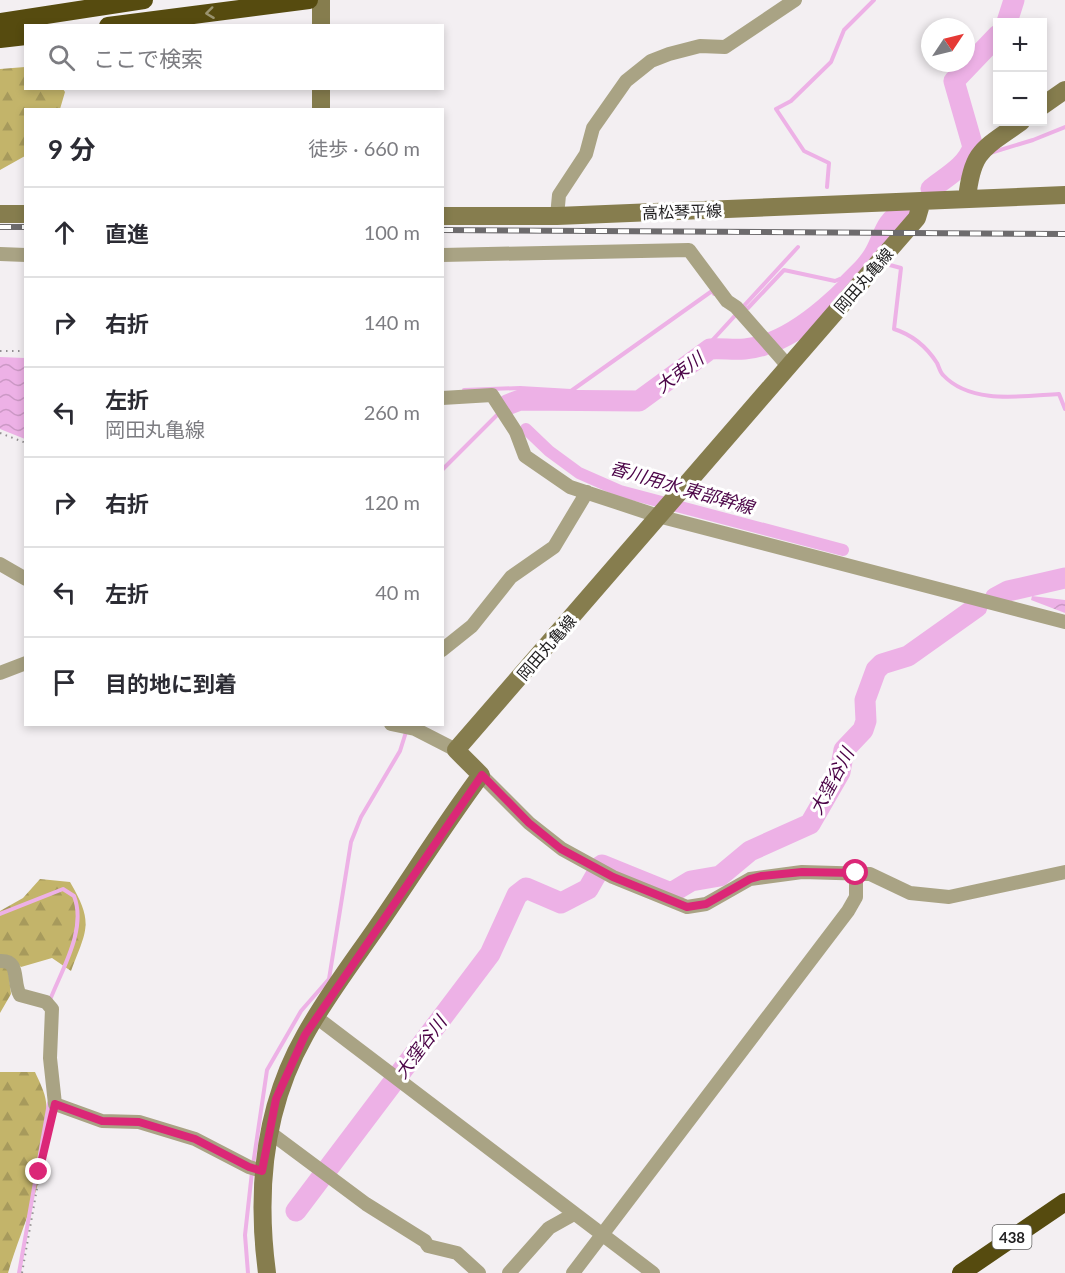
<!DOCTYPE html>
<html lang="ja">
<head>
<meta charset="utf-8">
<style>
  body { margin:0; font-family:Lato,"Noto Sans JP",sans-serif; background:#f7f7f7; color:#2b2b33 }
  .controls { position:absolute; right:18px; top:18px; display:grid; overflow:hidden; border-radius:0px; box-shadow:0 3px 9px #0003 }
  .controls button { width:54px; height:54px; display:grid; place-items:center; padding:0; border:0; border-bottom:2px solid #e1e1e2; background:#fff; color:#2b2b33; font:30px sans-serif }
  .compass { position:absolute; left:921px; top:18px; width:54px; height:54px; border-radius:50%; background:#fff; box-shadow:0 3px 9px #0003; rotate:55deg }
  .stop { position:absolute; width:18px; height:18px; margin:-14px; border:4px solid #db2777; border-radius:50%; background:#fff }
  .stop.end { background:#db2777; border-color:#fff; box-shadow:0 2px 6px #0008 }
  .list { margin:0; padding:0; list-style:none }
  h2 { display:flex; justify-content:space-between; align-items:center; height:78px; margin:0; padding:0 24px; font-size:26px }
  h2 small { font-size:20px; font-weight:400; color:#7c7c81 }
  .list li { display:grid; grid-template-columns:39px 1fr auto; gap:18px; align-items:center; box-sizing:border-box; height:90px; padding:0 24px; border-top:2px solid #e1e1e2 }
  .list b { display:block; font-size:22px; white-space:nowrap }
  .list p { margin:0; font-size:20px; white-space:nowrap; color:#7c7c81 }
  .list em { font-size:20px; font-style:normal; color:#7c7c81 }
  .icon { flex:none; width:33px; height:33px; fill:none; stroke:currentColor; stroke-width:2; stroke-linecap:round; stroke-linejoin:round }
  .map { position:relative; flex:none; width:1065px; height:1273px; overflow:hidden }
  .search { position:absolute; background:#fff; box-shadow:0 3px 9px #0003; left:24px; top:24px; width:420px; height:66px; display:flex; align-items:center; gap:15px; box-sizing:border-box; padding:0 21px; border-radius:0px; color:#7c7c81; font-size:22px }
  .panel { position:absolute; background:#fff; box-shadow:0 3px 9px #0003; left:24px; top:108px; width:420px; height:618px; border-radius:0px }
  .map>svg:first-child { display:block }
</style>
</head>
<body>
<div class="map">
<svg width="1065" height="1273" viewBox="0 0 1065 1273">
  <defs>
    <pattern id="forest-firs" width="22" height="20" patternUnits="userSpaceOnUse" patternTransform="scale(1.5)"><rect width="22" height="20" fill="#c3b46a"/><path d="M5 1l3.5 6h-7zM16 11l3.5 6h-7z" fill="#a79a5c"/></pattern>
    <pattern id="water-waves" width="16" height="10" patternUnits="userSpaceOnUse" patternTransform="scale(1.5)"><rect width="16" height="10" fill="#edb1e6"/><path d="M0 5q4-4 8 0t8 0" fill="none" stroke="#cb98c5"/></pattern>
  </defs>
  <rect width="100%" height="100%" fill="#f3eff2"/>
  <path fill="url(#forest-firs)" d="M25,67L26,88L63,89L65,92L60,109L26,110L25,156L0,170V69Z
    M40,879L70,882C94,923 87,929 71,971L52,958L21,967L10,956H0V911L23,898Z
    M0,966L8,968L11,994L0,1013Z
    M0,1072H35C39,1081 45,1092 46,1102C54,1164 25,1216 8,1273H0Z"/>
  <path fill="url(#water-waves)" d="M0,357L25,358V439L0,429Z
    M1032,596L1065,600V613L1031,600Z"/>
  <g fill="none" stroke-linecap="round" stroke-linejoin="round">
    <path stroke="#edb1e6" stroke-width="4" d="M990,153L1033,140L1065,127
      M827,187L829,163L804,151L776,109L791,101L831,62L844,30L874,0
      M886,264L901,268L894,329C913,335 926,346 937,363C939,367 940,372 943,375C971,405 1022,396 1059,394L1065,409
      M743,309L748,308L784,270L835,281L842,278L860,260L872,261
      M464,390L520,388L571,391L712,291L714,294
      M561,399H631L649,392L708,345L798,247
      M520,400V388
      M442,470L499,413
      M0,914L63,889L74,896C87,929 62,969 50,1000
      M253,1165L267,1070L301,1011L329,979L351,842L361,817L400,751L406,732
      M19,1273L49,1103
      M248,1273L245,1235L252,1172"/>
    <path stroke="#edb1e6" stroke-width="12" d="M526,429L549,451L579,473L620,491L843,550"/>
    <path stroke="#edb1e6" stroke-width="21" d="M1007,22L1014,0
      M931,189C946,177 967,166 973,147L954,81L998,35
      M507,405L520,400L639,401L710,349C729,348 744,352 764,345C803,333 851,289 873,256C884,239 883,222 903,212
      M995,598L1008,591L1065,578
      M602,865L671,893L691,881L720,876L750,851L810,824L840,772L844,750L863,730L866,721L865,700L876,670L882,664L908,656L977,607
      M296,1211L490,954L517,895L526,888L561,903L588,889L596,875"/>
    <path stroke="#928f91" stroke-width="2" stroke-dasharray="1.5 4.5" stroke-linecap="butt" d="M0,351H26
      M0,433L26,443
      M22,1273L50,1115"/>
    <path stroke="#a9a384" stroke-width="14" d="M557,216L559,195L586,154L593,128L626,81L651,61L669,54L700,46L725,47L795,0
      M0,254L26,255
      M442,255L689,250L727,301L736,307L788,366
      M442,398L492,395L516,432L525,456L570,487L658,516L1065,622
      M0,564L26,579
      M442,650L472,626L511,577L554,547L587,492
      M0,673L26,663
      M391,724L415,729L456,750
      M481,775L529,823L562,849L613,877L687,907L706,904L750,879L802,872L870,874L910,893L949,897L1065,872
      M0,961C21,960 12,982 20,995L46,1002L52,1009L50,1058L55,1104L102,1121L139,1122L195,1139L249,1167L262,1171
      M316,1017L653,1273
      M268,1131L366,1204L425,1241L428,1246L457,1253L479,1273
      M509,1273L549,1228L574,1214
      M573,1273L848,911L856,897V873"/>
    <path stroke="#867d4e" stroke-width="18" d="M321,26V0
      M1042,106L1065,90
      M321,110V88
      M967,199C972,150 983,149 1021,122
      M0,214H26
      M442,216H557L1065,195
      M267,1273C256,1190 263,1109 305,1035C327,995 355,959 381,921C414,873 446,822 481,775L456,750L917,218L922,201"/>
    <path stroke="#564b0f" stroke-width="18" d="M0,22L144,0
      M108,26L309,0
      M0,39L26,36
      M961,1273L1065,1202"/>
    <g stroke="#6d6b6d" stroke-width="6">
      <path id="rail" d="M0,227H26
        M442,230L1065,234"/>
    </g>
    <use href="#rail" stroke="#fff" stroke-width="4" stroke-dasharray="11" stroke-linecap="butt"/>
  </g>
  <defs><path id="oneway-chevron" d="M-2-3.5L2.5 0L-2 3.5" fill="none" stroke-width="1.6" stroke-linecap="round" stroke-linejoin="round" transform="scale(1.5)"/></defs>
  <use stroke="#9a936f" href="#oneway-chevron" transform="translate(210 13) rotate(173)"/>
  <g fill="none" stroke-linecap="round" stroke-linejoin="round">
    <path stroke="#db2777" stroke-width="8" d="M39,1172L55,1104L102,1121L139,1122L195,1139L249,1167L262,1171L276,1099L305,1035L482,775L529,823L561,849L613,877L687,907L706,904L750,879L761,876L802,872L856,873"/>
  </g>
  <g text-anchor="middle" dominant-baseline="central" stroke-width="6" stroke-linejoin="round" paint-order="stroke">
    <rect fill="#fff" stroke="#646464" stroke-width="1.5" x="992.5" y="1225" width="39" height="24" rx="4.5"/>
    <g font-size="15" font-weight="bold" fill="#222122">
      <text x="1012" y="1237">438</text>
    </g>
    <g font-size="16" fill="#222122" stroke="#fff">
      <text transform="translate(682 211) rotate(-2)">高松琴平線</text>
      <text transform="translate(863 280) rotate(-49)">岡田丸亀線</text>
      <text transform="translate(546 647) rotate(-49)">岡田丸亀線</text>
    </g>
    <g font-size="18" font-style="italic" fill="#4b0347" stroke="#fff">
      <text transform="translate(679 372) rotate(-37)">大束川</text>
      <text transform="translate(682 487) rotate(16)">香川用水 東部幹線</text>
      <text transform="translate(831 781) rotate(-62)">大窪谷川</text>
      <text transform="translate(420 1047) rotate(-53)">大窪谷川</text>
    </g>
  </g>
</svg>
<div class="controls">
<button>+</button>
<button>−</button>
</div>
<svg class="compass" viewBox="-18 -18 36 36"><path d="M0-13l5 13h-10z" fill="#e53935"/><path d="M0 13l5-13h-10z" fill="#7c7c81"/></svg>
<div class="stop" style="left:856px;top:873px"></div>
<div class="stop end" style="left:39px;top:1172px"></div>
<div class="search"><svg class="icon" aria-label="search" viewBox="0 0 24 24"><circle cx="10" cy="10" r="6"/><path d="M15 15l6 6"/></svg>ここで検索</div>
<section class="panel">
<h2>9 分<small>徒歩 · 660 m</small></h2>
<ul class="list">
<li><svg class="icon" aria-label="ahead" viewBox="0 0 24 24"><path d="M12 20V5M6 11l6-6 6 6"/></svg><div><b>直進</b></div><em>100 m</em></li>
<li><svg class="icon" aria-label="right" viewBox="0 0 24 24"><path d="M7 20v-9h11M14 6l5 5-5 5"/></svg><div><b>右折</b></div><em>140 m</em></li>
<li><svg class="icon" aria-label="left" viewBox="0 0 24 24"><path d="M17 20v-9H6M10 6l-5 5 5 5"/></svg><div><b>左折</b><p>岡田丸亀線</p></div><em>260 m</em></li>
<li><svg class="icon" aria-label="right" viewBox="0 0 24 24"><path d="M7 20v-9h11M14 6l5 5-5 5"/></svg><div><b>右折</b></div><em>120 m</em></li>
<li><svg class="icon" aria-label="left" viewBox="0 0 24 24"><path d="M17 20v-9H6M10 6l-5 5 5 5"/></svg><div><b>左折</b></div><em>40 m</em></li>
<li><svg class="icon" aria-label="arrive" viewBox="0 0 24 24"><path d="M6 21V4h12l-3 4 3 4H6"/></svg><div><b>目的地に到着</b></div></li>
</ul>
</section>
</div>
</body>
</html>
